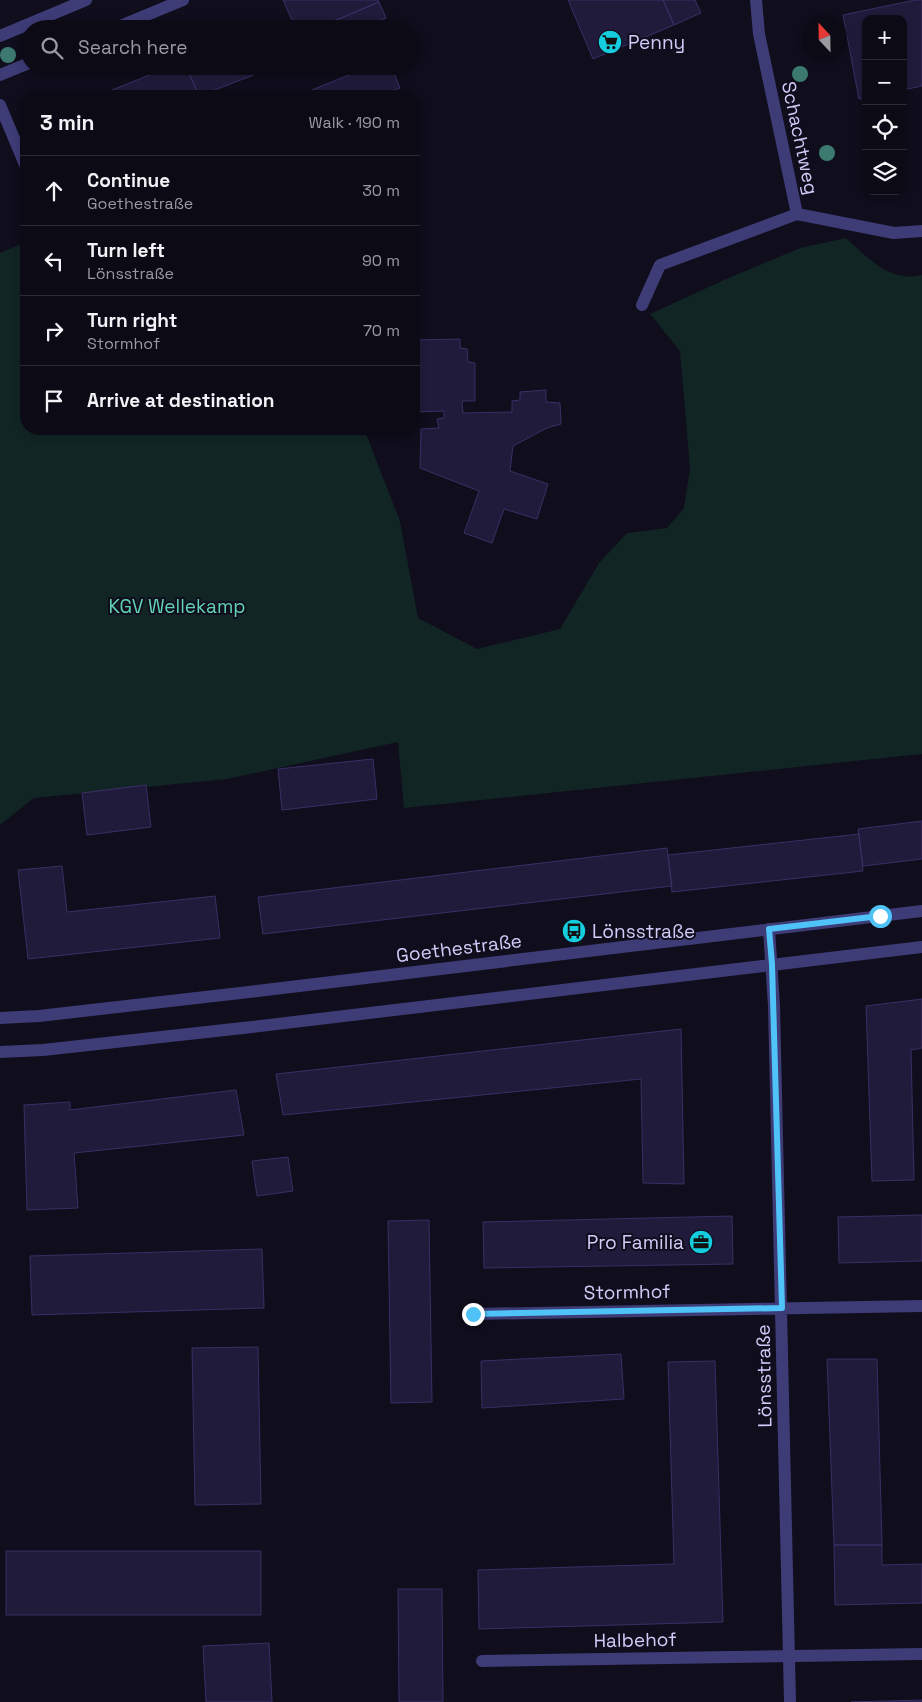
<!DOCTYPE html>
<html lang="en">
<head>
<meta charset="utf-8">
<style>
  body { margin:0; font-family:"Space Grotesk",sans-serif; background:#15131e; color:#f1f3f6 }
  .controls { position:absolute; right:15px; top:15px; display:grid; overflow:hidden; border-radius:10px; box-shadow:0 2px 8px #0003 }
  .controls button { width:45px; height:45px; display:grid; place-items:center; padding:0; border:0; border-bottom:1px solid #2c2b34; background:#0c0a15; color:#f1f3f6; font:25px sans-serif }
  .compass { position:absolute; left:802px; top:15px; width:45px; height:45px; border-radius:50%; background:#0c0a15; box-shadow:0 2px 8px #0003; rotate:338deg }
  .stop { position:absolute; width:15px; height:15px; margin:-11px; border:4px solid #4fc3f7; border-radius:50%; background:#fff }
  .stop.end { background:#4fc3f7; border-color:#fff; box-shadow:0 1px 5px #0008 }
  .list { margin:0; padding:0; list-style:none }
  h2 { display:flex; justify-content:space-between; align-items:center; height:65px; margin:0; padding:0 20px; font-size:21px }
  h2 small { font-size:16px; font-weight:400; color:#9a9aa0 }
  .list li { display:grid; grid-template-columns:32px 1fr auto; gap:15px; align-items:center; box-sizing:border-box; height:70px; padding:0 20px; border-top:1px solid #2c2b34 }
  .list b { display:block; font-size:19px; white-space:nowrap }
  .list p { margin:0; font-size:16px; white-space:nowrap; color:#9a9aa0 }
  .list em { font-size:16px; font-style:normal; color:#9a9aa0 }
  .icon { flex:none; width:28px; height:28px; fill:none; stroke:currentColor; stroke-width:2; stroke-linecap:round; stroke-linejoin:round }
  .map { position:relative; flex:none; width:922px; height:1702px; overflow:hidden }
  .search { position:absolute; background:#0c0a15; box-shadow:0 2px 8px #0003; left:20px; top:20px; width:400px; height:55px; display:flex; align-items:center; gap:12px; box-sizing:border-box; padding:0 18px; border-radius:28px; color:#9a9aa0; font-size:19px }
  .panel { position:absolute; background:#0c0a15; box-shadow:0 2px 8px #0003; left:20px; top:90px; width:400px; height:345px; border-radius:20px }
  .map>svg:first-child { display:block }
</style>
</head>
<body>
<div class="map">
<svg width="922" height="1702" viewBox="0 0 922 1702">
  <rect width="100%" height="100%" fill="#100d1c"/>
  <path fill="#112524" d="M846,238C868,258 890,283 922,275V754L404,808L398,742L227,779L34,798L0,825V253L26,242V429H364L400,521L418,618L477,649L560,629L599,563L627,533L667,528L684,508L690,468L680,351L650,314L724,280L800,248Z"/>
  <path fill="#211b3b" stroke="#392f65" d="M283,0H378L379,2L315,29H296Z
    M568,0H663L674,25L593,59Z
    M663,0H695L701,13L674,25Z
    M915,0H922V86L903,90V19H866V98L859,99L843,15Z
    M379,2L386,18L361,29H315Z
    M172,66H186L199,96H108L107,92Z
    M186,66H262L264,71L199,96Z
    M371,66H391L400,88L388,92L390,96H309L307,92Z
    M460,339V348L467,349L468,362L475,363V401H462L463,413L512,412V401L520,400V392L546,390V402L560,403L561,424L547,428L513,446L510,471L548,484L537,519L504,509L492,543L464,533L479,491L420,468L421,429L439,428L437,419L444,418V411L414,412V340Z
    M373,759L377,799L282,810L278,769Z
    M146,785L151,827L87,835L82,793Z
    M922,821V859L863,866L858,829Z
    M859,834L863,871L672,892L668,855Z
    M667,848L672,886L263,934L258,897Z
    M62,866L67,912L215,896L220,938L28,959L18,870Z
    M922,999V1048L911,1050L914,1180L872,1181L866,1006Z
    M681,1029L684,1184L643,1183L641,1079L283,1115L276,1074Z
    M236,1090L244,1135L74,1153L78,1208L27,1210L24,1105L70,1102V1110Z
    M288,1157L293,1191L257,1196L252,1161Z
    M922,1215V1261L839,1263L838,1217Z
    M732,1216L733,1264L484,1268L483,1222Z
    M429,1220L432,1402L391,1403L388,1221Z
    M262,1249L264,1308L32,1315L30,1256Z
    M258,1347L261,1504L195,1505L192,1348Z
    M621,1354L624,1399L482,1408L481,1361Z
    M827,1359H877L882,1545H834Z
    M715,1361L723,1622L479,1629L478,1570L674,1564L668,1362Z
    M834,1545H882V1565L922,1564V1603L835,1605Z
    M6,1551H261V1615H6Z
    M398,1589H442L443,1702H399Z
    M269,1643L272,1702H206L203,1646Z
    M922,1700V1702H851Z"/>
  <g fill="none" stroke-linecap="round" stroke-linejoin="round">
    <path stroke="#3e3c77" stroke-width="12" d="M0,105L26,167
      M797,214L894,233L922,231"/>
    <path stroke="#3e3c77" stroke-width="12" d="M642,305L660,265L797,214L759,34L756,0
      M769,929L774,1006L790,1702
      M473,1314L922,1306
      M482,1661L922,1654"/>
    <path stroke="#3e3c77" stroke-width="12" d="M113,29L183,0
      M0,36L86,0
      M0,75L29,63
      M0,1018L39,1016L249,992L922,911
      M0,1052L43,1050L252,1027L922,947"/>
  </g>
  <g fill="#3c7a70">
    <circle cx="8" cy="55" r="8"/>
    <circle cx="800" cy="74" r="8"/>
    <circle cx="827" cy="153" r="8"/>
  </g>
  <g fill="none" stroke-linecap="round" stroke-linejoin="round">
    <path stroke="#4fc3f7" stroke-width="6" d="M473,1314L782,1308L772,964L769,929L880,916"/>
  </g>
  <defs>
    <g id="supermarket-disc" transform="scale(1.25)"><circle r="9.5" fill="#14cedf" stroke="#100d1c"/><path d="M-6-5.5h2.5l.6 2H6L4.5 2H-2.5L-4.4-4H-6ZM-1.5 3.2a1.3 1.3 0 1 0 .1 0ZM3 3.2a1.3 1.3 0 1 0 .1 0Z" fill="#111"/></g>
    <g id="bus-disc" transform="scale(1.25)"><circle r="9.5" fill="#14cedf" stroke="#100d1c"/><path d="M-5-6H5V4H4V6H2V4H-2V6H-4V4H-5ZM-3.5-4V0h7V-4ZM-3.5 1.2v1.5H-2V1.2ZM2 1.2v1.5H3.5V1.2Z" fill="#111"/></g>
    <g id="office-disc" transform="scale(1.25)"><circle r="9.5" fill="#14cedf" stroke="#100d1c"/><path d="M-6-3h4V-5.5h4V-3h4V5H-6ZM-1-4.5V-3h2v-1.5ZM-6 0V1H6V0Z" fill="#111"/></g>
  </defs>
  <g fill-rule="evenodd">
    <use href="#supermarket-disc" x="610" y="42"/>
    <use href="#bus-disc" x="574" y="931"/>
    <use href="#office-disc" x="701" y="1242"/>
  </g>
  <g text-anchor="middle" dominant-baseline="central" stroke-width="4" stroke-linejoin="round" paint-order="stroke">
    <g font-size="19" fill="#d1cdfa" stroke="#100d1c" text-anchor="start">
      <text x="628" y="42">Penny</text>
      <text x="592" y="931">Lönsstraße</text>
      <text x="684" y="1242" text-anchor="end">Pro Familia</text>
    </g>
    <g font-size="19" fill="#d1cdfa" stroke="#100d1c">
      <text transform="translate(800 138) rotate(78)">Schachtweg</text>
      <text transform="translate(459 948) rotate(-7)">Goethestraße</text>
      <text transform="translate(627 1292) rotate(-1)">Stormhof</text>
      <text transform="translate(764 1376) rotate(-91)">Lönsstraße</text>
      <text transform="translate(635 1640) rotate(-1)">Halbehof</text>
    </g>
    <g font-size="19" fill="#60d3b5" stroke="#100d1c">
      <text x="177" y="606">KGV Wellekamp</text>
    </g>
  </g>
</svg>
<div class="controls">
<button>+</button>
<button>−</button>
<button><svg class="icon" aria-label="locate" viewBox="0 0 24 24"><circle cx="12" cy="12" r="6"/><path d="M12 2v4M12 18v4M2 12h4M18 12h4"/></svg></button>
<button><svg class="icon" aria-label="layers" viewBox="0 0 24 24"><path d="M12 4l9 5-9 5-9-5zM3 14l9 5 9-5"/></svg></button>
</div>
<svg class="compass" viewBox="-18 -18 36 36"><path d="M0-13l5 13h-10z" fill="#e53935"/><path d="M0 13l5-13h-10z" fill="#9a9aa0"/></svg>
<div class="stop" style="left:880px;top:916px"></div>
<div class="stop end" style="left:473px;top:1314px"></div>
<div class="search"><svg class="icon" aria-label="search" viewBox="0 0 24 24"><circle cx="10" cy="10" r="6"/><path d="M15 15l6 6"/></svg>Search here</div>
<section class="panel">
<h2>3 min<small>Walk · 190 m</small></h2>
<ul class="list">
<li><svg class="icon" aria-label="ahead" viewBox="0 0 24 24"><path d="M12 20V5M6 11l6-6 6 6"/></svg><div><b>Continue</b><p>Goethestraße</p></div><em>30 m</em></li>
<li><svg class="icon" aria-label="left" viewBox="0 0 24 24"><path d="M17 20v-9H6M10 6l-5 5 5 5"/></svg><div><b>Turn left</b><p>Lönsstraße</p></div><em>90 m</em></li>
<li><svg class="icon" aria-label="right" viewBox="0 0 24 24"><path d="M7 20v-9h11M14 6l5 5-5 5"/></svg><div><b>Turn right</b><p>Stormhof</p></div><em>70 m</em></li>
<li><svg class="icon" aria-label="arrive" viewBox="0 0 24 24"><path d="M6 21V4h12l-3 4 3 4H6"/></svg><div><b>Arrive at destination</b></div></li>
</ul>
</section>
</div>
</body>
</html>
